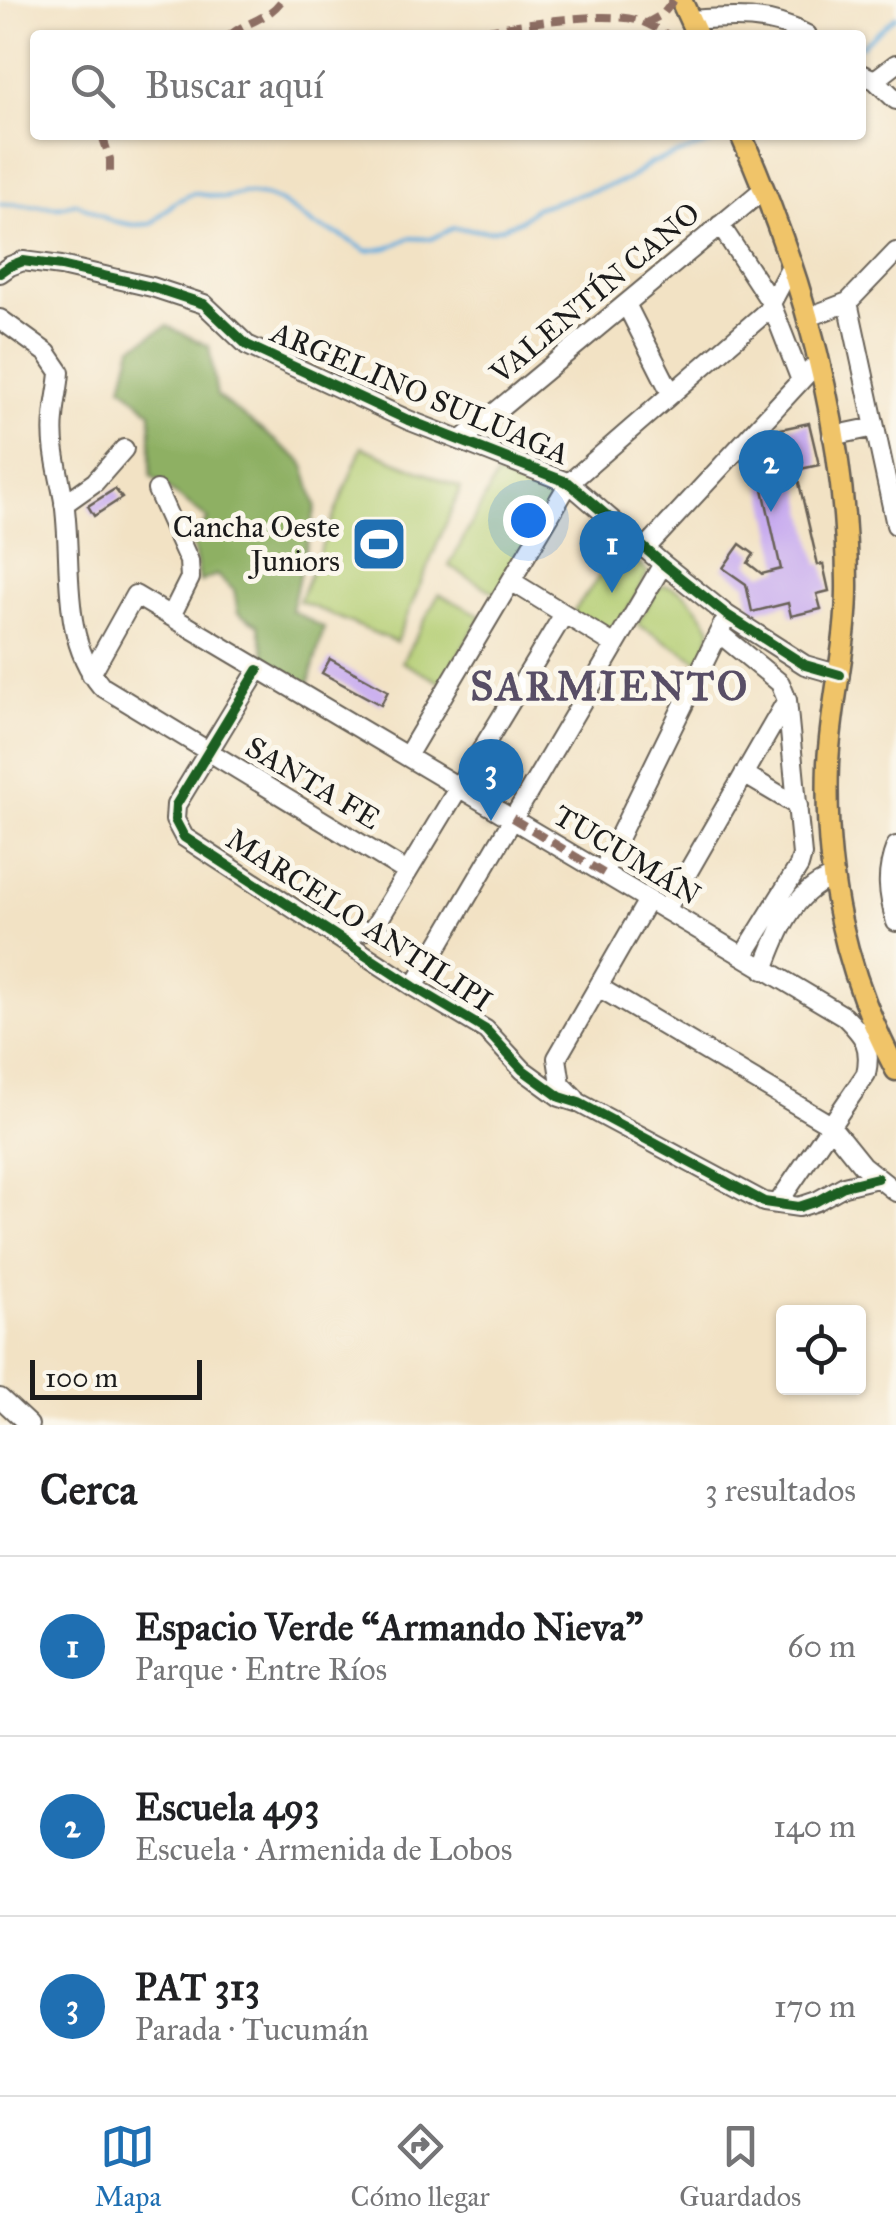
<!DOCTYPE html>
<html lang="es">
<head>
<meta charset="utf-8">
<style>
  body { margin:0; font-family:"IM FELL Great Primer",serif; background:#f6f6f6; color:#202124 }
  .controls { position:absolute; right:30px; bottom:30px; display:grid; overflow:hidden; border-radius:10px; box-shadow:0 2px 8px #0004 }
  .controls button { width:90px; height:90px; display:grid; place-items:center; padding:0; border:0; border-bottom:2px solid #e0e0e0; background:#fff; color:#202124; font:50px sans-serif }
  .scale { position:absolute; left:30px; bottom:25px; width:172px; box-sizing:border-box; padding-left:10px; border:5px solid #1c1c1c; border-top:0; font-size:28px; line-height:35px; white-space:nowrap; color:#1c1c1c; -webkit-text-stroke:8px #fbf7ec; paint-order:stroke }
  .you { position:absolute; left:528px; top:520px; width:35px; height:35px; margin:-25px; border:8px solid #fff; border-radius:50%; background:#1a73e8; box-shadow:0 0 0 15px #1a73e833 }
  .badge { display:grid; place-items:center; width:65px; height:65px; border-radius:50%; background:#1f6fb2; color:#fff; font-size:32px; font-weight:700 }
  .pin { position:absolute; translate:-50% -82px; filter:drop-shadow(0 2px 5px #0008) }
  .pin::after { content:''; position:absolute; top:52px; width:35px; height:30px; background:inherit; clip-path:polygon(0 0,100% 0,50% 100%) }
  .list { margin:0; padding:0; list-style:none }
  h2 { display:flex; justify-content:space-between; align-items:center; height:130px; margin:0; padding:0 40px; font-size:42px }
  h2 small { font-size:32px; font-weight:400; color:#757577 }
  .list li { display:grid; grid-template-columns:65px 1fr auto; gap:30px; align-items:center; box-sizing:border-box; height:180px; padding:0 40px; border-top:2px solid #e0e0e0 }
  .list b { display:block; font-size:38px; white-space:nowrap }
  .list p { margin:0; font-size:32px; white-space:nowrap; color:#757577 }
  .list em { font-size:32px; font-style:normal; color:#757577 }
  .icon { flex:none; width:55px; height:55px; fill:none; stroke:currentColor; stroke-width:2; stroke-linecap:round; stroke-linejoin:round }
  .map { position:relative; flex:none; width:896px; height:1425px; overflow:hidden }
  .search { position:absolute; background:#fff; box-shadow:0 2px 8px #0004; left:30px; right:30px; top:30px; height:110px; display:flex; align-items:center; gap:25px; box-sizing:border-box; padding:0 35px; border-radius:10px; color:#757577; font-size:38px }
  .sheet { height:670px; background:#fff }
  nav { display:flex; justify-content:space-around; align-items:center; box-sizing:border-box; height:140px; border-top:2px solid #e0e0e0; background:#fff; font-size:28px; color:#757577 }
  nav a { display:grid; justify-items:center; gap:5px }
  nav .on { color:#1f6fb2 }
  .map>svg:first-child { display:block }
</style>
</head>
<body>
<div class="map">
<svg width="896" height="1425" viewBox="0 0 896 1425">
  <rect width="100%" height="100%" fill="#fbf7ec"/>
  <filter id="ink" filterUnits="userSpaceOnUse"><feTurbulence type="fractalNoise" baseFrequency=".01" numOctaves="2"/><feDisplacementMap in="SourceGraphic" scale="20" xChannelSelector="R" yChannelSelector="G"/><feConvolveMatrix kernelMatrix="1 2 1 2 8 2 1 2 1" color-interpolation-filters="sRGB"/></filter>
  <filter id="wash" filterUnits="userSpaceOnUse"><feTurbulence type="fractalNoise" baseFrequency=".0048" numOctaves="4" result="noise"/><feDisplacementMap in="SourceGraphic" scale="40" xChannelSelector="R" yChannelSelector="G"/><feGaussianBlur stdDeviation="2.25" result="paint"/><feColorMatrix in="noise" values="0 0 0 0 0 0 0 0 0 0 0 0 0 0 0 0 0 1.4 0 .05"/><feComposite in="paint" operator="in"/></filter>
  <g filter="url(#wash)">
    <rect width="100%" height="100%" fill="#f2e2c4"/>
    <path fill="#b3cd72" stroke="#687447" stroke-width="2.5" d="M362,447L461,488L396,642L299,601Z
      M497,475L554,499L497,594L449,566Z
      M620,548L648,572L613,639L572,614Z
      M665,585C687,589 700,610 711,628L707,650L699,661L637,624L658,588Z
      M439,594L482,616L442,683L402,662Z"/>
    <path fill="#8eb064" stroke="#556640" stroke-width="2.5" d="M167,326L209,346L217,396L303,462L316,506L291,610L324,628L308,686L268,665L258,625L238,613L234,590L216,575L200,582L192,542L208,519L151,476V412L122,386L132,347Z"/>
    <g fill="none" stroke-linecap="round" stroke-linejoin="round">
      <path stroke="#66addd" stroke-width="4" d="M861,46L896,16
        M0,204L59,207L77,203L111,221L134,225L151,224L175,202L194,193L224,198L243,193L266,196L281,202L314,225L340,235L367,251L388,248L409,238L431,239L453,228L490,231L501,228L521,220L535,208L627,180L651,163L725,138"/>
    </g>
    <g id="blocks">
      <path fill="#c8acef" d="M809,423L819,465L796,470L818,565L823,564L829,591L817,594L821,609L791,616L788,603L752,612L746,584L723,568L740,544L754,554L748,563L762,574L781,569L754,449L761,442L771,440V431Z
        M115,489L122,498L94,516L88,506Z
        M330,659L388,691L381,705L322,673Z"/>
    </g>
  </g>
  <g filter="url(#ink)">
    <use href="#blocks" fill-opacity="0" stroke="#676157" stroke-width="2.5"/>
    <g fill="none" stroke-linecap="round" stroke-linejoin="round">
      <g stroke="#676157" stroke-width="22">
        <path id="minor" d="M690,20C732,17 769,14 807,35
          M861,74L875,80L896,100
          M875,80L896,64
          M720,225L770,301L800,378
          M0,273L10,266L23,261L61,266L152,287L204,304L247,345L408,420L569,483L663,564L727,615L805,665L840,675
          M848,302L896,525
          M626,304L671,393
          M809,317L848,302L896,252
          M0,319L47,353L60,372C59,388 55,402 54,418C51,446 59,473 64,501C73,561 59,636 101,686L407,872
          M832,436L875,427
          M462,440L764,189
          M157,490L189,561L190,578L171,616
          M64,504L95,482L124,449
          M645,549L818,362
          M511,581L615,645
          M719,633L780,683L787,700L802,855L799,866L743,956
          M258,670L176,805L175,820L184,837L414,987L486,1030L523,1070L560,1097L579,1103L764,1202L799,1207L817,1201L844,1186L877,1178
          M91,674L135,595L844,1016C864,1036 872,1045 866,1074L778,1203
          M407,756L569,483L767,311L792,264
          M744,774L798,806
          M896,846C885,874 888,894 896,922
          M605,874L608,859L722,626
          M666,910L787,700
          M373,929L564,614
          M337,936L373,929L431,958
          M764,970C777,934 793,892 831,878
          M414,987L663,564
          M600,988L829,1124L862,1165L896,1192
          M575,1098L561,1084L557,1058L648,900
          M0,1398L29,1425"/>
      </g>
      <g stroke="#676157" stroke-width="25">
        <path id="major" d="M681,0L697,35
          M741,135C803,275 846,428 847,582C848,643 831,702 828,763C824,875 844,971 896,1070"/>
      </g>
      <use href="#minor" stroke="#fff" stroke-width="18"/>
      <use href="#major" stroke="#f0c469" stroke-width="20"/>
      <path stroke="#8d6e63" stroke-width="8" stroke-dasharray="15 8" stroke-linecap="butt" d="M645,24L663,14L674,0
        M230,35C247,21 268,20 282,0
        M461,35C500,27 603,9 640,21C649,24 659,30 668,35
        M102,135L110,159V177
        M512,818L605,874"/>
      <g stroke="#fbf7ec" stroke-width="16">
        <path id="cycleway" d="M0,273L10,266L23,261L61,266L152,287L204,304L247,345L408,420L569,483L663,564L727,615L805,665L840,675
          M258,670L176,805L175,820L184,837L414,987L486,1030L523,1070L560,1097L579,1103L764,1202L799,1207L817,1201L844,1186L877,1178"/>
      </g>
      <use href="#cycleway" stroke="#1b5e20" stroke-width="10"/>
    </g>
  </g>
  <defs>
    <g id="stadium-square" transform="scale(2.875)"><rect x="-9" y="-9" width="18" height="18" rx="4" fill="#1f6fb2" stroke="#fbf7ec"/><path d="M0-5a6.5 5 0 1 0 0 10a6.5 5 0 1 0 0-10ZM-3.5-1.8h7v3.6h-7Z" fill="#fff"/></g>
  </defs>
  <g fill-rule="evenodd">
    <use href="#stadium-square" x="379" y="544"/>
  </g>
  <g text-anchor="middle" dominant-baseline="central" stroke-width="10" stroke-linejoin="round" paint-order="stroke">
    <g font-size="30" fill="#1c1c1c" stroke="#fbf7ec">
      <text transform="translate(595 293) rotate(-40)">VALENTÍN CANO</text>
      <text transform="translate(420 393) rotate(23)">ARGELINO SULUAGA</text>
      <text transform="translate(313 783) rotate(31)">SANTA FE</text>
      <text transform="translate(627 855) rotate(31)">TUCUMÁN</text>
      <text transform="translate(359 920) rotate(33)">MARCELO ANTILIPI</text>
    </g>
    <g font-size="30" fill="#1c1c1c" stroke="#fbf7ec" text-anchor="end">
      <text x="340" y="527">Cancha Oeste<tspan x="340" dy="34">Juniors</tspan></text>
    </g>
    <g font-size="40" font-weight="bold" letter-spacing="2.5" fill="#584e66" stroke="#fbf7ec">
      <text x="610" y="686">SARMIENTO</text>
    </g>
  </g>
</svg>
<div class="controls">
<button><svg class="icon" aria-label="locate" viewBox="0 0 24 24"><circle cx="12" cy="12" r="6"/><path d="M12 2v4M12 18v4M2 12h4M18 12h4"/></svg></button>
</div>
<div class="scale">100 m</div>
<div class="you"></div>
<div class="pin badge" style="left:612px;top:593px">1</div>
<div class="pin badge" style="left:771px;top:512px">2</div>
<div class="pin badge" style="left:491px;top:821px">3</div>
<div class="search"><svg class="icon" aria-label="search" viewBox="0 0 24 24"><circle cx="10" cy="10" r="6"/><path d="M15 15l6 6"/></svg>Buscar aquí</div>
</div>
<section class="sheet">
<h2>Cerca<small>3 resultados</small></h2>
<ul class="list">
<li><span class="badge">1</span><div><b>Espacio Verde “Armando Nieva”</b><p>Parque · Entre Ríos</p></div><em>60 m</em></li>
<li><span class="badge">2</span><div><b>Escuela 493</b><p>Escuela · Armenida de Lobos</p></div><em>140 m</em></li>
<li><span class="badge">3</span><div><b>PAT 313</b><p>Parada · Tucumán</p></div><em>170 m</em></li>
</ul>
</section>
<nav>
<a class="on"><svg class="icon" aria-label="map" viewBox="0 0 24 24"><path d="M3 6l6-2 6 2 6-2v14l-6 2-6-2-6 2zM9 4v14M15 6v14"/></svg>Mapa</a>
<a><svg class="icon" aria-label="directions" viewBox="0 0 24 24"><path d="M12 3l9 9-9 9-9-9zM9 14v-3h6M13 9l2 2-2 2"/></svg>Cómo llegar</a>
<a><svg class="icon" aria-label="saved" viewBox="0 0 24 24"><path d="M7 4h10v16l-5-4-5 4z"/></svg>Guardados</a>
</nav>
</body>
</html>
